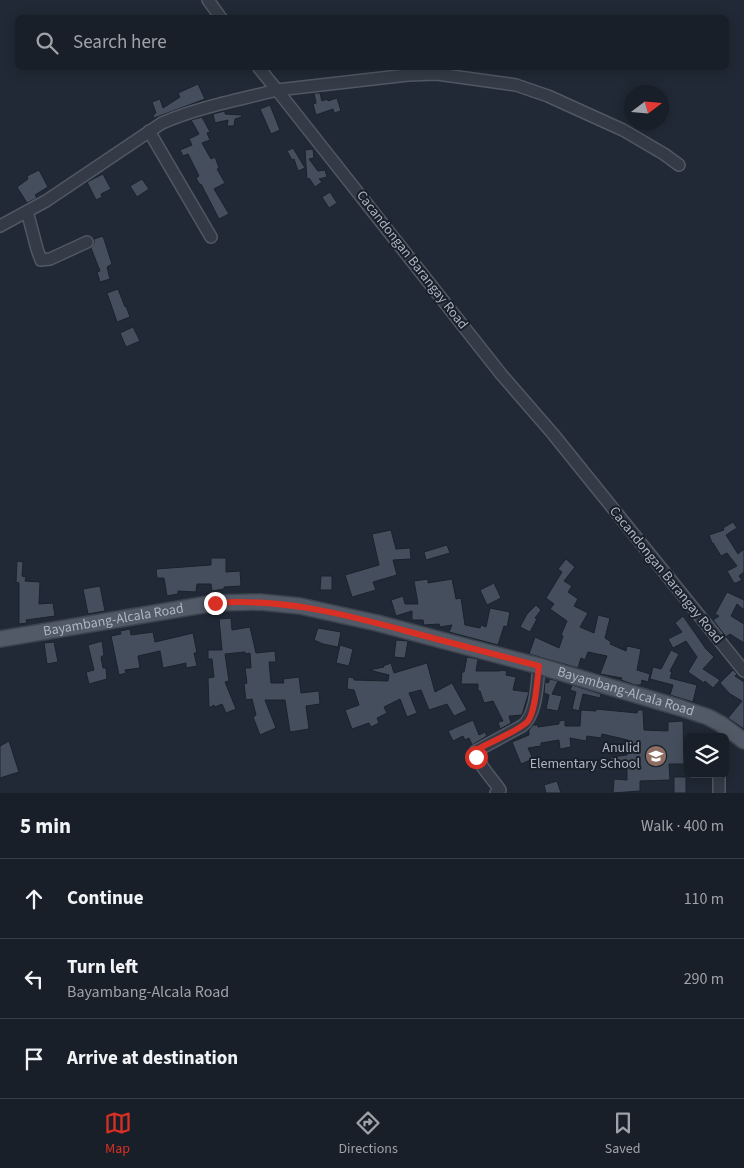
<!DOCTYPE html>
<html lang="en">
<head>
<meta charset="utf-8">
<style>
  body { margin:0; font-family:"Source Sans 3",sans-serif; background:#212730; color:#f1f3f6 }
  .controls { position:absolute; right:15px; bottom:15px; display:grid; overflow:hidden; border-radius:8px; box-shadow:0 2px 12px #0003 }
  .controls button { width:45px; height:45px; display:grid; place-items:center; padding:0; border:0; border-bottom:1px solid #363d45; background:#181f28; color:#f1f3f6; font:25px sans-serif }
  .compass { position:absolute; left:624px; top:85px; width:45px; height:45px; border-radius:50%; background:#181f28; box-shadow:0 2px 12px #0003; rotate:74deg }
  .stop { position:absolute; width:15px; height:15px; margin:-11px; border:4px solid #d93025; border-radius:50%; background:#fff }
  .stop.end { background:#d93025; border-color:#fff; box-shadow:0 1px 5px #0008 }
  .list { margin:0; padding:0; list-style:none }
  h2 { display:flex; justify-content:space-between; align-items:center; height:65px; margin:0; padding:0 20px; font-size:21px }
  h2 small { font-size:16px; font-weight:400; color:#9fa2a8 }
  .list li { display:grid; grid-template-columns:32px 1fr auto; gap:15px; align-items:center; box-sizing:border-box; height:80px; padding:0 20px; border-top:1px solid #363d45 }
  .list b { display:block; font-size:19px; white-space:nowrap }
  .list p { margin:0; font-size:16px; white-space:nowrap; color:#9fa2a8 }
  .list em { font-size:16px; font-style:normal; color:#9fa2a8 }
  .icon { flex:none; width:28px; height:28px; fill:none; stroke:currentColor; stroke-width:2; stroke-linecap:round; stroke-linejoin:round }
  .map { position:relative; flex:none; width:744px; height:793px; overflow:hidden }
  .search { position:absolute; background:#181f28; box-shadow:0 2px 12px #0003; left:15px; right:15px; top:15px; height:55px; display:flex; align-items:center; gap:12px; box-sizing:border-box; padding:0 18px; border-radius:8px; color:#9fa2a8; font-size:19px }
  .sheet { height:305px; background:#181f28 }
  nav { display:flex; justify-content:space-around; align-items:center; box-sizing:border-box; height:70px; border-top:1px solid #363d45; background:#181f28; font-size:14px; color:#9fa2a8 }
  nav a { display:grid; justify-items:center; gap:2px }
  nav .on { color:#d93025 }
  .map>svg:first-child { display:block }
</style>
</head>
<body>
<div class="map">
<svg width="744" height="793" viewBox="0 0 744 793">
  <rect width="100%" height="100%" fill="#202935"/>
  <path fill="#444e5d" stroke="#1b222c" d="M198,84L205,99L154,118L153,115L156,113L152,102L160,99L163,108L180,97L178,93Z
    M314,93H320L322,101L327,99L328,101L337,98L341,111L334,113L333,109L316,115L313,104L316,103Z
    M270,105L280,130L271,134L260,109Z
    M225,111V114L241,115L242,117L235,119L234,126H227L228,120L215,123L213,114Z
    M202,117L210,132L207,133L210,140L202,143L211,159L215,157L219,168L217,169L225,183L214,189L229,214L219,219L201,184L200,185L196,178L199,176L188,154L183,156L180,150L192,145L189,139L199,134L191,120Z
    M293,148L305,168L298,171L294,159L292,160L287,151Z
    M313,149L314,158L309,159L318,171L325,170L327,177L319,179L322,182L315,187L309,178L307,180L305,150Z
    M39,170L48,187L35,195L37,198L27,203L17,187L28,179L27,176Z
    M103,174L111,189L101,194L102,197L96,200L87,182Z
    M142,179L149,189L137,197L130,186Z
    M330,192L337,203L329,208L322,197Z
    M103,236L112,264L107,267L110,279L100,282L97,272L100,271L91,248L94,243V239Z
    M118,289L125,307L126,306L130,317L117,322L107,293Z
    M133,327L140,341L126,347L120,333Z
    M733,522L737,528L726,535L738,554L744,549V572L739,576L742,580L736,583H734L727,571L737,566L727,553L721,556L713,543H712L709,535L724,530L723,528Z
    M391,530L396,549L410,548L411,559L393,560L397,575L373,582L376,590L352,597L345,575L379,565L372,534Z
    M447,545L450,553L426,560L424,552Z
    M211,558H226V572L240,571L241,586L224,587V589L212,591L211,584H197L196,592L178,591V594L167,596L164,578H157L156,569L211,565Z
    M566,559L575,567L564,581L572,586L568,592L578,599L574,606L588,613L580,627L594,633L598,615L610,618L605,638L611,642L610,644L626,651L627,646L641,649L637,670L650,674L648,682L642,680L641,685H635L621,680L622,678L600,674L607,656L588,652L585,660L581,658L578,668L529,654L535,637L559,648L563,636L561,635L567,621L550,609L554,604L546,598L562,572L558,569Z
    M17,561L23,562L22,576L26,577L25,581L40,582L39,604L53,603L55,616L26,620L27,623L19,624V583L16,582Z
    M321,576H332V590H320Z
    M428,579V583L452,579L456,599L461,598L465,625L480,628L481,625L486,627L490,608L510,612L507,627L504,626L498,645L449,632L452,625L440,627L439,624L424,625L423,620H412V611L396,616L391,600L403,596L405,604H418L414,581Z
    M494,583L501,598L487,605L480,590Z
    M100,586L105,611L88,614L83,589Z
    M727,592L744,600V610L737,604L731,616L744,624V643L730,634L726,637L713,620L719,616L715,614Z
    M536,605L541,610L535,618L537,619L530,632L520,627L527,614Z
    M683,616L706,649L714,657L703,669L720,680L713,688L705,681L704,683L688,672L697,657L686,641L673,648L668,639L682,632L675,623Z
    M231,618L232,630L250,627L256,653L275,651L276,662H269L271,683H284L283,679L299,677L301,693L319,691L320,704L306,706L309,729L290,732L285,700H265L276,728L260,735L253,717L256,715L252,699L246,700L244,684L247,683L245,668H251L250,653L246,654L245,652L225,654L229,681L225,682L236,709L226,713L222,704L215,707L214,705L209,708L208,678L214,677L212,659H208V650H222L219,619Z
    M318,628L341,632L338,647L323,644L314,640Z
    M130,629L131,635L153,632L155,642L193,633L197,653H194L197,666L186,668V663L163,668L160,651L138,656L140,668L125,670L126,673L119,675L111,636L121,634L120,631Z
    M396,640L408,641L405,658L394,657Z
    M102,641L104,655L101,657L103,668H106L107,679L89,684L86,672L94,670L88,645Z
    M54,642L58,662L47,664L44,643Z
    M340,645L353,649L349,666L336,663Z
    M671,650L679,654L670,671L672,672L670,678L697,685L693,702L670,695L673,685L650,679L653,667L661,669Z
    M467,657L478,659L476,671H500V670L507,671L506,675L516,677L513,690L529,692L522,715L509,716L511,723L500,729L498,722L503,721L493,701L484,703L480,691H478V684H461L462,672H464Z
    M391,663L394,673L427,663L435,692L452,683L467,710L454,716L447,704L429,710L421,690L409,693L417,713L407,717L400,699L384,707L387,713L377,718L379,723L371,727L369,723L352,729L345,710L359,705L354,690L347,689L348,677L354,678V680L388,681L389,675L369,670L384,667L383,666Z
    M733,670L737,674L735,676L744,682V729L728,718L742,701L730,694L720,683Z
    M550,679L558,681L552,694L562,696L558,711L546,709L549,695L544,693L545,682L548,683Z
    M572,685L601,694L600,698L583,694L579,711L572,709L576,692L570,690Z
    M596,709L637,713L638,710H643L644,730L668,731V722L683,721L684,764H669L670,780L640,781V791L613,793L614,779L627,780V764L611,765V757L627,755L628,740L602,734L601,738L587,736L586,741L570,738L571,747L560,749L559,740L541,743V746L528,748L533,759L521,764L512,742L529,735V730L533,725H538V727L559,724V721L565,720V726H580L581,710L596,711Z
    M473,720L479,735L485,732L487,736L472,745L469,738L465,740L463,736L453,741L448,731Z
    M9,741L19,772L0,778V746Z
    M674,777H686V793H674Z
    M557,781L561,793H546L544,785Z"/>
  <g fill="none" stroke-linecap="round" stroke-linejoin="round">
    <g stroke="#515864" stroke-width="14">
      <path id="minor" d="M208,0L221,18
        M259,68L277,90L408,75L437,74L516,85L548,96L623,130L664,154L679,165
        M149,131L211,237
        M27,211L37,249L41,260L50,259L87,242
        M0,226L46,201L162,123C199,107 238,100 277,90L501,374L553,434L744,671
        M496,793L500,790C493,779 476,763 476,751L522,726C537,715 537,683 539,666
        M719,793V774"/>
    </g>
    <g stroke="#3d444f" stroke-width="18">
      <g id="major">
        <path id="s1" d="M0,639L215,603L260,602L300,606L377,623L539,666L681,708L708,717L721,724L744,741"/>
      </g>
    </g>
    <use href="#minor" stroke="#343b46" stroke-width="11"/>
    <use href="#major" stroke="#515a66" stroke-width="15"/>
  </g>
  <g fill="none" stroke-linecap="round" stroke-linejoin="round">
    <path stroke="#d93025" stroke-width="6" d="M215,603C283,598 344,614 410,632C453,643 496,655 539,666C537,680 536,710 528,721C522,729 491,742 480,748L476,752V757"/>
  </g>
  <defs>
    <g id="school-disc" transform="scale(1.125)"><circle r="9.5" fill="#8d6e63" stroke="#19202a"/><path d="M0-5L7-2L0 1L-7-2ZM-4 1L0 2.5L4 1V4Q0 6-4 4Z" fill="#fff"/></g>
  </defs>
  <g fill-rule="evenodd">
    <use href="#school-disc" x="656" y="756"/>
  </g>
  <g text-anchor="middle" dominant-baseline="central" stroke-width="4" stroke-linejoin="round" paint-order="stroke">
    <g font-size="14" fill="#aeb5c3" stroke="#19202a">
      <text transform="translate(412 260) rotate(52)">Cacandongan Barangay Road</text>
      <text transform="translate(666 575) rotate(51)">Cacandongan Barangay Road</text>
      <text stroke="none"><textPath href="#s1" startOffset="115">Bayambang-Alcala Road</textPath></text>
      <text stroke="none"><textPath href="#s1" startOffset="640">Bayambang-Alcala Road</textPath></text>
    </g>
    <g font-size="14" fill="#aeb5c3" stroke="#19202a" text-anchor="end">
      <text x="640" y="748">Anulid<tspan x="640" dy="16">Elementary School</tspan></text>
    </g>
  </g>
</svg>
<div class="controls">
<button><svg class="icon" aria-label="layers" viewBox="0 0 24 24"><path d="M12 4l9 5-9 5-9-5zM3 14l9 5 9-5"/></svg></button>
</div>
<svg class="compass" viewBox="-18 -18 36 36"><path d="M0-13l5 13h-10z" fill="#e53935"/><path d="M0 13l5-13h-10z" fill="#9fa2a8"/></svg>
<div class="stop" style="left:476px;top:757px"></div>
<div class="stop end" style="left:215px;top:603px"></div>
<div class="search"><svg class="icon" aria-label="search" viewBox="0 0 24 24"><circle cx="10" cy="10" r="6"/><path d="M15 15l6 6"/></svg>Search here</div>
</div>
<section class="sheet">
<h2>5 min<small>Walk · 400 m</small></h2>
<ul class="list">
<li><svg class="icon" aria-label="ahead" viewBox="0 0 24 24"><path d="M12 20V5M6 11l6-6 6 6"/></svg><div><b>Continue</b></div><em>110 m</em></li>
<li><svg class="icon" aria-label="left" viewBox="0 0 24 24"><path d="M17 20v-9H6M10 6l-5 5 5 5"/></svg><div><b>Turn left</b><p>Bayambang-Alcala Road</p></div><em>290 m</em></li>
<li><svg class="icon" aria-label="arrive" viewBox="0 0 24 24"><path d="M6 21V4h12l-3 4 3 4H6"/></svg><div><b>Arrive at destination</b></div></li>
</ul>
</section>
<nav>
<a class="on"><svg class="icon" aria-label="map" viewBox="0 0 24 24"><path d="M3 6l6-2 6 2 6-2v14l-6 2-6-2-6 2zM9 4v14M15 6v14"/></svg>Map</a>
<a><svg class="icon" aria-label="directions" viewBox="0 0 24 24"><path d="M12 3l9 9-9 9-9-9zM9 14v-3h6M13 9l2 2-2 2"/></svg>Directions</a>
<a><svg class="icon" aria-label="saved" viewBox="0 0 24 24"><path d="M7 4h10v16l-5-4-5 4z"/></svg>Saved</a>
</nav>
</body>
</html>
